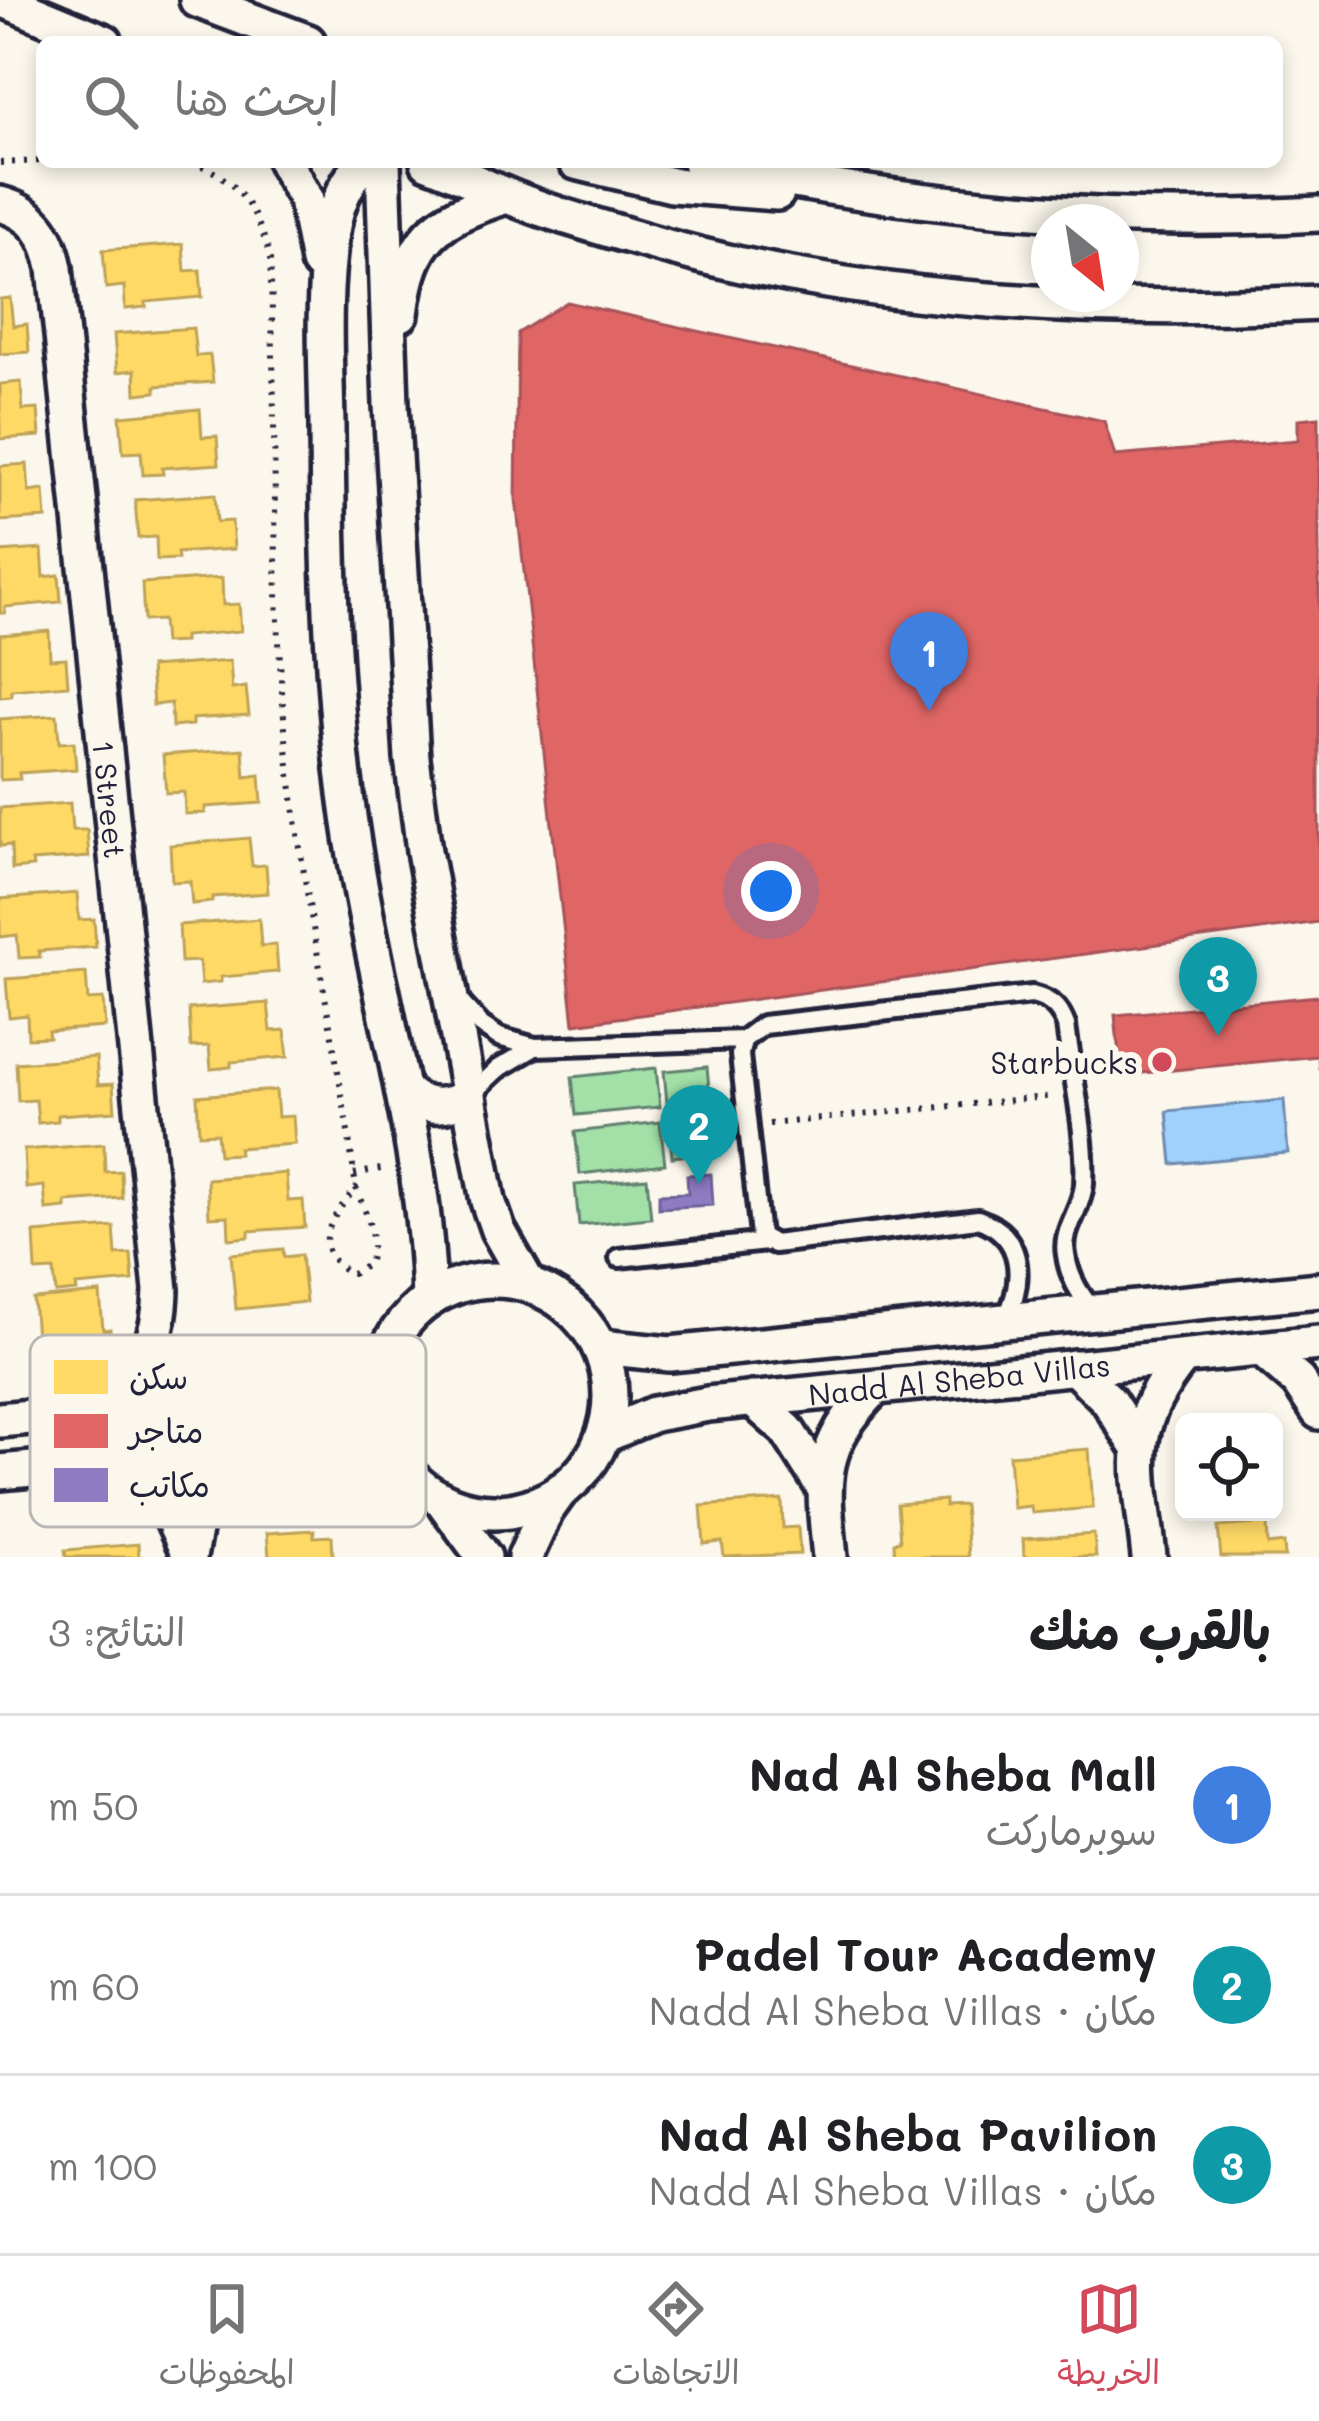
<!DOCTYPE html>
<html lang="ar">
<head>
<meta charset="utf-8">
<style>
  body { margin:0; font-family:Mali,"Playpen Sans Arabic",sans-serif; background:#f6f6f6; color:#202124; direction:rtl }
  .controls { position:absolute; right:36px; bottom:36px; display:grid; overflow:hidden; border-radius:18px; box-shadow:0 6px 18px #0003 }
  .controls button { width:108px; height:108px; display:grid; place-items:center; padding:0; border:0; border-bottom:3px solid #e0e0e0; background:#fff; color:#202124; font:60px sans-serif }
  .compass { position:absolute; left:1031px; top:204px; width:108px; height:108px; border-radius:50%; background:#fff; box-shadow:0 6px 18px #0003; rotate:150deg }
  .you { position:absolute; left:771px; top:891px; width:42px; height:42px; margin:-30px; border:9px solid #fff; border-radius:50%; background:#1a73e8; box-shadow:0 0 0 18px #1a73e833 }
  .badge { display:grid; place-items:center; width:78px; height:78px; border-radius:50%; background:#d1495b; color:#fff; font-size:39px; font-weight:700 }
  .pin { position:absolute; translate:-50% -99px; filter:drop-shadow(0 3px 6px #0008) }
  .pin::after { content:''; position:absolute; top:63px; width:42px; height:36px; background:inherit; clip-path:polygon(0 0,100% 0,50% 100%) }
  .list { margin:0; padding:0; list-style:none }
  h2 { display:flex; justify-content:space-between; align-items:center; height:156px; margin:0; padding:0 48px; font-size:51px }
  h2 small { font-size:39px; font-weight:400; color:#757577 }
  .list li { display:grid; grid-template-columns:78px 1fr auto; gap:36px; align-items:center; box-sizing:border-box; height:180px; padding:0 48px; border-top:3px solid #e0e0e0 }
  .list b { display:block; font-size:45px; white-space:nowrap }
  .list p { margin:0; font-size:39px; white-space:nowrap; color:#757577 }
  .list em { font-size:39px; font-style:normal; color:#757577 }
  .icon { flex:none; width:66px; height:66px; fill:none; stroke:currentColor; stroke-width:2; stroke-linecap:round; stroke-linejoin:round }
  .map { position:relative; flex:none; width:1319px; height:1557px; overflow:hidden; direction:ltr }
  .search { position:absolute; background:#fff; box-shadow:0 6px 18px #0003; left:36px; right:36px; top:36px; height:132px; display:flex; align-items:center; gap:30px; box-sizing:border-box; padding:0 42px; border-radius:18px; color:#757577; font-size:45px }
  .sheet { height:696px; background:#fff }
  nav { display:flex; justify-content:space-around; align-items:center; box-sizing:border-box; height:168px; border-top:3px solid #e0e0e0; background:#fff; font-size:33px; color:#757577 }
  nav a { display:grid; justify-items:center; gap:6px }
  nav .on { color:#d1495b }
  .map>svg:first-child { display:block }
</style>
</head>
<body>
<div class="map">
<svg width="1319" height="1557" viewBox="0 0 1319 1557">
  <rect width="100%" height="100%" fill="#fbf7ec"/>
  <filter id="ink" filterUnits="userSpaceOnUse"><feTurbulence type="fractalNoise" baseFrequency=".00833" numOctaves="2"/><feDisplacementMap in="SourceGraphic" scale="24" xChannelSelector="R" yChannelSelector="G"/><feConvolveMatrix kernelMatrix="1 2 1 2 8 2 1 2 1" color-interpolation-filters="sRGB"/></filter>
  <g filter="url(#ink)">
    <path fill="#a2e0a7" stroke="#628171" stroke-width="3" d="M707,1067L715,1152L672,1157L664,1071Z
      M656,1068L660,1107L576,1115L572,1077Z
      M660,1122L665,1164L580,1174L575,1132Z
      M647,1178L651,1218L579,1225L575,1185Z"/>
    <path fill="#a0d1fd" stroke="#6e8baf" stroke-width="3" d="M1284,1100L1288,1153L1172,1164L1167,1111Z"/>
    <path fill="#ffd966" stroke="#bda259" stroke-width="3" d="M183,244L185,271L200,270L202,297L146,302V307L125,309L124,286L106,288L103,250Z
      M10,298L13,326L27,324L29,352L0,354V299Z
      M193,328L196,356L210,355L213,382L156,386V392L136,394L135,370L117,372L114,334Z
      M21,382L23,410L38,409L40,436L0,439V384Z
      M200,409L202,437L217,436L219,464L162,468L163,474L143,475L141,452L123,453L120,416Z
      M27,464L29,492L44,490L46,518L0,521V466Z
      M215,494L217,522L232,521L234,549L177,553L178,559L157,560L156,537L138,538L135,500Z
      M42,549L44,577L59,575L61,602L5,607V613H0V552Z
      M222,578L223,605L239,604L241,631L184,636V642L164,643L162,620L144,621L142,583Z
      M49,631L50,659L66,658L68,685L11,690V696L0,697V635Z
      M230,661L232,689L246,687L249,715L192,719V725L172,727L171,703L153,705L150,667Z
      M57,715L59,743L74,742L76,769L19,773L20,779L0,780V719Z
      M243,749L245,777L260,775L262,803L205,807V813L185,814L184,792L166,793L163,755Z
      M70,803L72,830H87L89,857L32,861L33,867L12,869L11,845L0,846V808Z
      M249,838L252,866L266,865L268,893L212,897V902L192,904L190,881L172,882L170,845Z
      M77,893L79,920L94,919L96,947L39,951L40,957L19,958L17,935L0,937V899Z
      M259,919L261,946L276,945L278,972L221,977V982L201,984L199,961L181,962L179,925Z
      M86,973L88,1000L103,999L105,1027L48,1031L49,1037L28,1038L27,1015L9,1017L6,979Z
      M268,1003L271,1031L285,1030L288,1057L231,1062V1067L211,1069L209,1046L191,1047L189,1009Z
      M96,1057L98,1085L113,1084L115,1111L58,1115V1121L38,1123L36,1100L18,1101L16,1063Z
      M276,1090L278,1117L293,1116L295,1144L238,1148L239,1154L219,1155L217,1133L199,1134L197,1096Z
      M104,1144L105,1172L121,1171L122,1198L66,1202V1208L46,1210L44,1186L26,1188L24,1150Z
      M286,1173L288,1201L303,1200L305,1227L249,1231V1237L229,1239L228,1216L209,1217L207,1179Z
      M114,1227L116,1255L131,1254L133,1281L76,1286L77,1291L56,1293L54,1270L36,1271L34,1233Z
      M283,1249L284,1257L301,1255L306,1302L236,1309L231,1254Z
      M100,1293L103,1330L110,1329L112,1354L38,1361L33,1299Z
      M1089,1449L1093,1508L1032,1513L1031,1506L1013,1508L1009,1455Z
      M782,1500L783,1528L798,1527L800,1554L724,1557L722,1542L704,1544L701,1506Z
      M945,1500V1506L964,1505L968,1557H895L894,1542L900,1541L897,1504Z
      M1267,1523L1268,1545L1284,1543L1285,1557H1221L1218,1527Z
      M314,1530V1537L332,1536L333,1557H269L267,1533Z
      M1094,1534L1096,1557H1024L1023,1539Z
      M138,1544L139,1557H66L65,1550Z"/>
    <path fill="#e06666" stroke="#a75259" stroke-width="3" d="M567,302L1104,421L1115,456L1298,440V419L1319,417V922L574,1024L516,499L518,333Z
      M1319,996V1069L1318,1056L1121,1075L1115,1015Z"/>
    <path fill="#8e7cc3" stroke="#6e619a" stroke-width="3" d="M711,1174L713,1205L659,1208V1194L688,1193L687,1175Z"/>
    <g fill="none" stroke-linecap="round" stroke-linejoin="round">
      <g stroke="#22223b" stroke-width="26">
        <path id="service" d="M459,1001L481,1025L499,1037L535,1047L743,1040
          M469,1096L498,1069L535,1047
          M619,1258L766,1242
          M1005,1321C1024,1282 1026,1236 978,1219L774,1244L760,1236L740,1055L743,1040L763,1025L1032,995C1051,1000 1059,1007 1066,1025C1072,1074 1087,1135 1084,1184C1082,1210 1061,1229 1066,1255C1069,1278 1080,1296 1096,1313"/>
      </g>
      <g stroke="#22223b" stroke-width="42">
        <g id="minor">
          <path d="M4,0L105,42"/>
          <path d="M197,0L308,42"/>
          <path d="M285,162L306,200L318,262"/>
          <path d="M365,162C348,178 337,203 333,226C321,290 326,361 327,426C328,565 331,705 353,843C377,996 425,1144 429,1300"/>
          <path d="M383,162L391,405L412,758L424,851L488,1201L498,1230L529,1285"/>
          <path d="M428,162C454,171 478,184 503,194C545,212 590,224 633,237C851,303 1093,314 1319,303"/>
          <path d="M576,162L672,185L777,193"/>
          <path d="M700,162C902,207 1112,225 1319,214"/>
          <path id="s1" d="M0,204C34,213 49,235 55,268L161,1290C160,1340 143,1370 113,1409"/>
          <path d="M401,314C410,236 436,219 506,196"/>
          <path d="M405,1092C425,1110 446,1108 469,1096"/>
          <circle cx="494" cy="1396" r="116"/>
          <path d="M600,1347L670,1354L1319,1290"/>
          <path d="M1261,1349L1298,1381L1319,1412"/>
          <path d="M1074,1367L1108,1400L1137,1445"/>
          <path d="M752,1399L787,1430L822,1485"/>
          <path d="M0,1420L281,1392L350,1376L383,1362"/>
          <path id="s2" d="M603,1436L654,1414L708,1404L1319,1343"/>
          <path d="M124,1460L170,1513L189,1555"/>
          <path d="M0,1472L315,1443L371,1451L397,1461"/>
          <path d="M442,1500L484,1557"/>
          <path d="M189,1557L198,1509L234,1448"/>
          <path d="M525,1557L546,1511L561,1490"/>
          <path d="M830,1557C822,1480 817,1447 875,1388"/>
          <path d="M1149,1557C1140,1469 1122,1432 1183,1357"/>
        </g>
      </g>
      <path stroke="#22223b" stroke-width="6" stroke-dasharray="3 9" stroke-linecap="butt" d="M190,162C237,175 260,215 270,259C277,412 271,565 284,717C298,876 335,1030 356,1188
        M0,163L42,161
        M769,1124L1054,1096
        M354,1174L386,1168
        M356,1188C366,1214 378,1235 369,1264L352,1274C306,1250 332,1217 356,1188Z"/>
      <use href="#service" stroke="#fbf7ec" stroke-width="16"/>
      <use href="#minor" stroke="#fbf7ec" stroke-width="33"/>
    </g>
  </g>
  <circle fill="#d1495b" stroke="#fbf7ec" stroke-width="4.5" cx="1162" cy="1062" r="12"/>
  <g text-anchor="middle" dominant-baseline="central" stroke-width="12" stroke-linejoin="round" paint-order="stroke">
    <g font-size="30" fill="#22223b" stroke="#fbf7ec">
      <text stroke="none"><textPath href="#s1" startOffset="624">1 Street</textPath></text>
      <text stroke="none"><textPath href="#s2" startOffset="363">Nadd Al Sheba Villas</textPath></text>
    </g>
    <g font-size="30" fill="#22223b" stroke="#fbf7ec" text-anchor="end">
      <text x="1138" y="1062">Starbucks</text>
    </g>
  </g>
  <rect x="30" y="1335" width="396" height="192" rx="18" fill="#fbf7ec" stroke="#bab7b7" stroke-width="3"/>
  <rect x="54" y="1360" width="54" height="34" fill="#ffd966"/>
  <rect x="54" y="1414" width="54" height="34" fill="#e06666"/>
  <rect x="54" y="1468" width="54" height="34" fill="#8e7cc3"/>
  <g font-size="33" fill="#22223b">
    <text x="129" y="1389">سكن</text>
    <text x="129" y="1443">متاجر</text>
    <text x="129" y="1497">مكاتب</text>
  </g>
</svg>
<div class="controls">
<button><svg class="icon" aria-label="locate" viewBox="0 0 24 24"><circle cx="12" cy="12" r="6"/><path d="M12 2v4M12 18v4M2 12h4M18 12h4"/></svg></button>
</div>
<svg class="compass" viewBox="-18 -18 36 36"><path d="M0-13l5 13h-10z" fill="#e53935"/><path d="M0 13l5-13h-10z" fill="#757577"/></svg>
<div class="you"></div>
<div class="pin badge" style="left:929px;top:711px;background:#3f7fe0">1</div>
<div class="pin badge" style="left:699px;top:1184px;background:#0f9aa8">2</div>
<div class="pin badge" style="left:1218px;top:1036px;background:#0f9aa8">3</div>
<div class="search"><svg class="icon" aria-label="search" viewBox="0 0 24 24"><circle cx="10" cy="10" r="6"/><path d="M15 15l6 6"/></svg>ابحث هنا</div>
</div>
<section class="sheet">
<h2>بالقرب منك<small>النتائج: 3</small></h2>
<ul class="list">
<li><span class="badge" style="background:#3f7fe0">1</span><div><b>Nad Al Sheba Mall</b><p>سوبرماركت</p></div><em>50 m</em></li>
<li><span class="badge" style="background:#0f9aa8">2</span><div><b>Padel Tour Academy</b><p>مكان · Nadd Al Sheba Villas</p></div><em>60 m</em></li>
<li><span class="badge" style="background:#0f9aa8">3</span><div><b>Nad Al Sheba Pavilion</b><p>مكان · Nadd Al Sheba Villas</p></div><em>100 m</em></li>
</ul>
</section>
<nav>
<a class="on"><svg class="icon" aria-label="map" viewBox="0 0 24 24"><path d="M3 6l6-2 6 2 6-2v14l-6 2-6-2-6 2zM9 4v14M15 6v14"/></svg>الخريطة</a>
<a><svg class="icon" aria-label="directions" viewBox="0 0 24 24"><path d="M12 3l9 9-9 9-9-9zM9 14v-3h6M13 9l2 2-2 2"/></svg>الاتجاهات</a>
<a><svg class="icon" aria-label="saved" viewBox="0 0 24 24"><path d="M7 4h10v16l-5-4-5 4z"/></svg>المحفوظات</a>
</nav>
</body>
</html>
